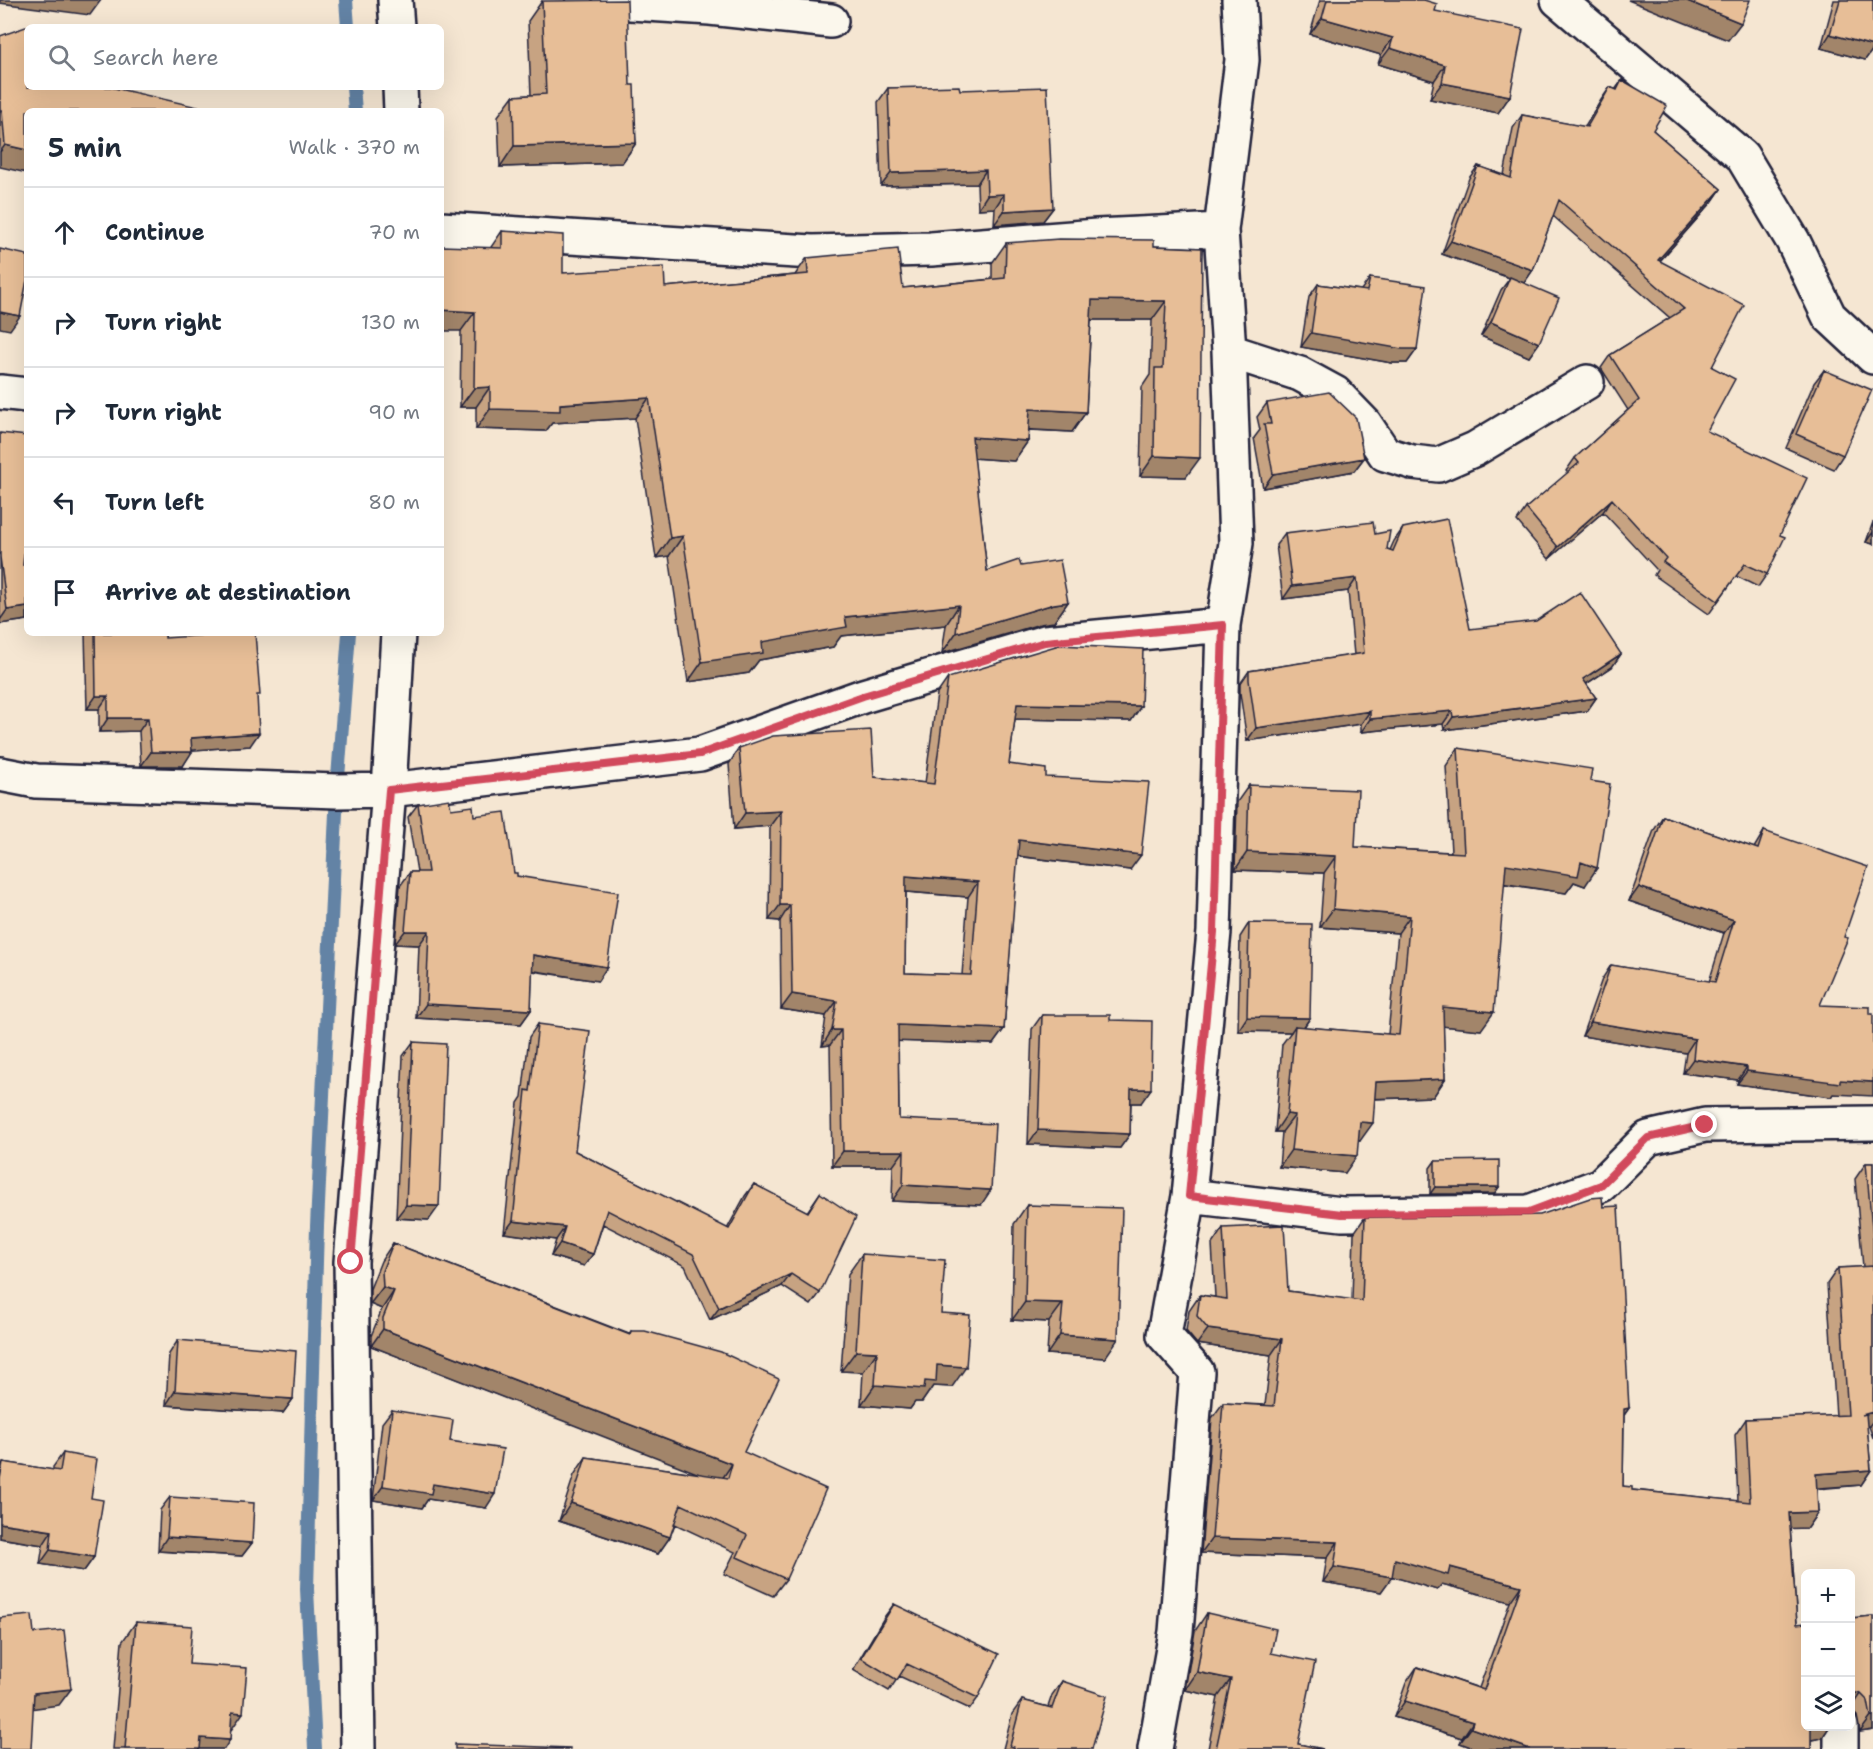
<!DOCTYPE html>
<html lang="en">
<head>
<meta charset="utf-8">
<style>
  body { margin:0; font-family:"Shantell Sans",sans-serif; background:#f2f2f3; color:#1f2937 }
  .controls { position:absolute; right:18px; bottom:18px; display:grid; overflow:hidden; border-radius:9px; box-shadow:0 6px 24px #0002 }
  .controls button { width:54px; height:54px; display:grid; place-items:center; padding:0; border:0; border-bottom:2px solid #e0e1e3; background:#fff; color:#1f2937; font:30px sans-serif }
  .stop { position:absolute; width:18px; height:18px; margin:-14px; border:4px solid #d1495b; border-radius:50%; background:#fff }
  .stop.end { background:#d1495b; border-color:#fff; box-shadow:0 2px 6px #0008 }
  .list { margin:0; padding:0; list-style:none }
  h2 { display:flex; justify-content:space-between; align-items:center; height:78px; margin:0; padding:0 24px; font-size:26px }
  h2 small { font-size:20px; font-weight:400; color:#747a83 }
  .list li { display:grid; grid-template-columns:39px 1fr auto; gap:18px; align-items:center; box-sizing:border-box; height:90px; padding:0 24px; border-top:2px solid #e0e1e3 }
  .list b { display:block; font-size:22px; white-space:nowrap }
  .list em { font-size:20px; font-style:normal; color:#747a83 }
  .icon { flex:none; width:33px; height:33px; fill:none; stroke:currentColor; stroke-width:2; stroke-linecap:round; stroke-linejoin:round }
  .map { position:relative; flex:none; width:1873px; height:1749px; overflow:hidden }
  .search { position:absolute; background:#fff; box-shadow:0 6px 24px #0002; left:24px; top:24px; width:420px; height:66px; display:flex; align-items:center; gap:15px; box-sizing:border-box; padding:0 21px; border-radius:9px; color:#747a83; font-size:22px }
  .panel { position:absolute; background:#fff; box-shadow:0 6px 24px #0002; left:24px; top:108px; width:420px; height:528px; border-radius:9px }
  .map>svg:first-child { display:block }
</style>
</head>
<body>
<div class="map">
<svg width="1873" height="1749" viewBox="0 0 1873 1749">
  <rect width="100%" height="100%" fill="#f5e6d2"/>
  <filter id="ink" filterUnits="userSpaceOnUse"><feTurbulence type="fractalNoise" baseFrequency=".0167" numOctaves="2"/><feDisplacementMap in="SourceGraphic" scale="12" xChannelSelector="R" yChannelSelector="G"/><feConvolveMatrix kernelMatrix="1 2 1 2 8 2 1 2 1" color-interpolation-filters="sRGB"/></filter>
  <g filter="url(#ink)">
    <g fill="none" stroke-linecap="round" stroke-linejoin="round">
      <path stroke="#6383a5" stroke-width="14" d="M346,0L348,27
        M353,87L355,111
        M315,1749L307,1589L317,1226L337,791L349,633"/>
      <g stroke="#22223b" stroke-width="38">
        <path id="minor" d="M395,0L397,27
          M583,0L710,8L831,21
          M1558,0L1742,156L1793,241L1829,316L1873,357
          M400,87L401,111
          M441,229L812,252L931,249L1097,236L1221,230
          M1229,351L1300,374L1335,393L1365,424L1385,454L1412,462L1438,465L1475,449L1587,382
          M0,392L27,395
          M0,774L36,781L337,791L389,790L700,754L863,696L1045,642L1223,625
          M1189,1196L1342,1214L1529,1212L1601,1185L1648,1138L1705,1125L1873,1123
          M358,1749L351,1262L389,790L398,633
          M1155,1749L1176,1632L1197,1372L1164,1335L1189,1196L1214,932L1223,625L1236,543L1229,351L1221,230L1242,60L1239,0
          M1841,1749V1726"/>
      </g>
      <use href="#minor" stroke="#fbf7ec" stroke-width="33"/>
    </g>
    <path fill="#c7a382" stroke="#22223b" stroke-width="1.5" fill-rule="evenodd" d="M1320,0H1424L1435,11L1510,96L1498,113L1430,99L1434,81L1378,64L1381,55L1310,34Z
      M1834,0H1873V49L1865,60L1821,48Z
      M542,1L630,85L636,143L622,163L500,167L498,116L513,96L531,95L528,21Z
      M0,36L27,87L0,167Z
      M1622,80L1653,130L1721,189L1712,202L1660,261L1712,367L1707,431L1780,535L1767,574L1758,587L1736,576L1709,614L1654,575L1657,570L1603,512L1549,559L1517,521L1526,508L1568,473L1566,471L1575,458L1628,410L1601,368L1610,355L1670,318L1553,216L1533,270L1524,283L1539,343L1529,357L1481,336L1501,290L1510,278L1442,254L1469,178L1478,166L1504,175L1513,128L1522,115L1585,127L1601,100L1610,87L1615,90Z
      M888,88L960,90L1053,208L1043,221L994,225L995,208L978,209L977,184L881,186L878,102Z
      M502,231L563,273L665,287L795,275L807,258L903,288L992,279V263L1006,243L1154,246L1202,248L1186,477L1140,476L1142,387L1150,375L1152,320H1091L1086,412L1072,432L1029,430L1028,441L1014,461L974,458L987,571L1021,566L1068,602L1054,622L1040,624L942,653L946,625L841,636L833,647L759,660L749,673L688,682L669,556L656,558L635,418L552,423L546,431L476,429V407H460L461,331L491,247Z
      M1370,278L1417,349L1407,363H1392L1301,347L1309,297L1318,284L1361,290Z
      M1824,370L1843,455L1834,469L1786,448L1814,383Z
      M1267,403L1364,458L1354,471L1263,488L1254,438L1260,430L1257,417Z
      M0,433L23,565L27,564V620L0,624Z
      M1873,522V544L1866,542Z
      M1403,528L1470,629L1621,654L1612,667L1586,684L1596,698L1587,711L1444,730L1443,724L1361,732V724L1247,741L1240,693V684L1249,671L1354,655L1348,591L1283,599L1276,545L1285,533L1375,534L1387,549L1390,550L1394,541Z
      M85,633H165V638L257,699L250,746L192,750L183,766H141L139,731L99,732V709H87Z
      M948,678L1141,706L1131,721L1015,719L1009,764L1046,777L1130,870L1017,856L1004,1029L993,1044L898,1041L899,1119L981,1205L892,1201L893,1166H832L830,1045L822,1046L826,1016L781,1009L780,921L769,920L770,826L734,829L729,764L739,748L874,777L925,783L937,694ZM906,892L968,897L962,975L905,973Z
      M1458,748L1590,781L1585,886L1574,882L1566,893L1504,884L1481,1030L1443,1026L1445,1079L1433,1097L1375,1099L1360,1141H1358L1345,1173L1279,1167L1282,1132H1275L1282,1044L1291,1032L1238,1031L1240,937L1249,923L1310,1018L1304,1027L1388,1034L1398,933L1320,927L1324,873L1235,870L1237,802L1249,785L1355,847L1451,852L1446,766Z
      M418,804L451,809L474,816L514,873L607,967L598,981L532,971L531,1010L521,1024L416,1018L419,945L395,944L400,886L410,872H417L408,817Z
      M1663,816L1754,848L1764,831L1820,1005L1833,1094L1831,1097L1737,1084L1738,1080L1683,1073L1686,1053L1582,1036L1602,979L1611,965L1709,982L1724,933L1629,901L1654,830Z
      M1042,1015L1110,1020L1141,1103H1131L1130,1134L1120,1148L1028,1144L1032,1029Z
      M538,1024L575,1151L727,1229L745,1196L754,1184L807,1212L820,1193V1293L811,1305L782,1286L710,1320L685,1266L603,1224L593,1254L584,1266L551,1256L556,1240L504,1233L518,1103L522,1097L529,1037Z
      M413,1042L429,1220L396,1218L403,1056Z
      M1435,1161L1499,1187L1494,1194H1430V1168Z
      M1866,1163H1873V1438L1869,1426L1867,1427L1871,1470L1861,1485L1817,1489L1818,1512L1807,1528H1790L1797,1624L1806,1726H1830L1822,1738L1811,1740V1749H1476L1460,1743L1462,1738L1394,1717L1406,1683L1417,1667L1479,1688L1510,1602L1442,1584L1437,1590L1392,1576L1381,1592L1323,1582L1327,1558L1201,1553L1212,1418L1223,1403L1265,1405L1271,1355L1197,1344L1186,1331L1189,1311L1200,1295L1215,1297L1212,1244L1223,1228L1288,1291L1352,1300L1354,1233L1365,1217L1540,1215L1603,1207L1629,1408L1624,1415L1623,1486L1632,1490L1738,1501L1735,1435L1746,1419L1836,1416L1827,1284L1838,1268L1863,1267L1855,1179Z
      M1027,1205L1105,1358L1047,1354L1049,1322L1012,1320L1014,1224Z
      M393,1243L629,1334L631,1331L744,1452L786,1579L773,1596L724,1574L735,1552L675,1524L670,1537L658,1554L559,1521L574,1475L586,1457L702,1474L371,1346V1336L382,1309L370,1304V1289L381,1261Z
      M862,1254L941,1313L952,1387L933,1386L922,1402H915L910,1409L861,1405L863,1372L841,1371L848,1274Z
      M178,1340L293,1399L283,1413L166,1405L169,1354Z
      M392,1410L486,1508L428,1499L422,1508L373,1500L382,1423Z
      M63,1453L91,1498L94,1557L84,1571L40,1564L43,1545L0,1538V1466L3,1462L53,1470V1467Z
      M170,1497L252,1543L242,1556L158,1551L160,1510Z
      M894,1604L978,1698L970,1709L899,1676L889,1691L853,1670L885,1616Z
      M1207,1613L1271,1653L1298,1744L1323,1749H1208L1218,1697L1185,1690L1195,1631Z
      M1873,1616V1730L1860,1732L1857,1716L1851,1710V1618Z
      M136,1622L189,1664L231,1730L224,1749H113L122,1642Z
      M1062,1681L1092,1749H1003L1012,1714L1022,1700L1048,1707L1052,1695Z"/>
    <path fill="#a2856a" stroke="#22223b" stroke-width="1.5" d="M0,0H101L90,15L0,3Z
      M1628,0H1685L1741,23L1728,40Z
      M1322,18L1393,38L1381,55L1310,34Z
      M1830,34L1873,46V49L1865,60L1821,48Z
      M1390,48L1445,65L1434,81L1378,64Z
      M1442,83L1510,96L1498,113L1430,99Z
      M636,143L622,163L500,167L514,146Z
      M5,145L27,150V173L0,167V152Z
      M986,170L977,184L881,186L891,173Z
      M1721,189L1712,202L1649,273L1658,260Z
      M1004,194L995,208L978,209L987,195Z
      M1053,208L1043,221L994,225L1004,211Z
      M1451,241L1533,270L1524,283L1442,254Z
      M1092,300L1166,301L1152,320H1078Z
      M441,310L475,312L461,331H441Z
      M0,312L20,316L10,330L0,328Z
      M1491,322L1539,343L1529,357L1481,336Z
      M1311,333L1417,349L1407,363H1392L1301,347Z
      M490,387L476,407H460L474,388Z
      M649,398L635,418L552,423L546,431L476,429L490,409Z
      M1030,409L1086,412L1072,432L1016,429Z
      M972,437L1028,441L1014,461L958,457Z
      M1154,456L1200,458L1186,477L1140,476Z
      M1364,458L1354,471L1263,488L1273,474Z
      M1612,499L1603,512L1549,559L1558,547Z
      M1873,532V544L1866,542Z
      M683,536L669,556L656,558L670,538Z
      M1357,578L1348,591L1283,599L1292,586Z
      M1068,602L1054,622L1040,624L942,653L956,633L1054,604Z
      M959,605L946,625L841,636L833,647L759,660L749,673L688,682L702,662L762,642L845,617Z
      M27,607V620L0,624V620L7,610Z
      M1621,654L1612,667L1574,692L1583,679Z
      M96,696H108L99,709H87Z
      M1596,698L1587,711L1444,730L1453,717Z
      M1017,704L1141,706L1131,721L1006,719Z
      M1370,711L1361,724L1247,741L1256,728Z
      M1452,711L1443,724L1361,732L1370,719Z
      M108,718H148L139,731L99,732Z
      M259,733L250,746L181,751L191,738Z
      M151,752H192L183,766H141Z
      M781,811L770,826L734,829L745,813Z
      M1019,840L1141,855L1130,870L1008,855Z
      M1247,852L1336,856L1324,873L1235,870Z
      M1581,862L1597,868L1585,886L1574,882L1566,893L1494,882L1506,864Z
      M906,876L978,882L968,897L895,891Z
      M1639,887L1734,920L1724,933L1629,901Z
      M780,905H790L780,921L769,920Z
      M1333,909L1410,916L1398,933L1320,927Z
      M405,931H429L419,945L395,944Z
      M533,955L607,967L598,981L523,969Z
      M792,994L837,1001L826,1016L781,1009Z
      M426,1004L531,1010L521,1024L416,1018Z
      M1443,1007L1494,1012L1481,1030L1430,1025Z
      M1247,1017L1310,1018L1300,1032L1295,1026L1291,1032L1238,1031Z
      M1591,1022L1695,1039L1686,1053L1582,1036Z
      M898,1025L1004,1029L993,1044L887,1041Z
      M832,1030H841L830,1045L822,1046Z
      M1693,1059L1747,1067L1738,1080L1683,1073Z
      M1747,1071L1840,1080L1873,1082V1096L1833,1094L1831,1097L1737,1084Z
      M1445,1079L1433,1097L1364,1099L1376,1082Z
      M1131,1089H1151L1141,1103H1122Z
      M1287,1114L1295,1115L1282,1132H1275Z
      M1360,1122L1373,1123L1360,1141L1347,1140Z
      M1038,1130L1130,1134L1120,1148L1028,1144Z
      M1291,1150L1357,1156L1345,1173L1279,1167Z
      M843,1151H904L893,1166H832Z
      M903,1185L991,1190L981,1205L892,1201Z
      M1435,1187H1499L1494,1194H1430Z
      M406,1205L439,1206L429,1220L396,1218Z
      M513,1221L565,1227L556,1240L504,1233Z
      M560,1243L593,1254L584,1266L551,1256Z
      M791,1274L782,1286L710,1320L719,1308Z
      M383,1287L394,1291L382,1309L370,1304Z
      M1025,1302L1063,1303L1049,1322L1012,1320Z
      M383,1329L732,1464L720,1482L371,1346Z
      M1208,1329L1282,1339L1271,1355L1197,1344Z
      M1060,1335L1118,1339L1105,1358L1047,1354Z
      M856,1351L877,1352L863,1372L841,1371Z
      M937,1365L966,1367L952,1387L933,1386L922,1402H915L910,1409L861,1405L875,1385Z
      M175,1391L293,1399L283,1413L166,1405Z
      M1629,1408L1618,1424L1624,1409Z
      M1873,1412V1421L1869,1426L1851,1430L1862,1415Z
      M1871,1470L1861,1485L1805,1489L1816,1474Z
      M433,1484L495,1494L486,1508L428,1499L422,1508L373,1500L383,1486Z
      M571,1503L670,1537L658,1554L559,1521Z
      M1818,1512L1807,1528L1778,1529L1789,1513Z
      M0,1523L52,1531L43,1545L0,1538Z
      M167,1537L252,1543L242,1556L158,1551Z
      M1212,1538L1338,1542L1327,1558L1201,1553Z
      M50,1550L94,1557L84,1571L40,1564Z
      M1395,1559L1450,1567L1521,1586L1510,1602L1442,1584L1437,1590L1384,1574Z
      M1334,1567L1392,1577L1381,1592L1323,1582Z
      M1197,1672L1231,1679L1218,1697L1185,1690Z
      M71,1689L59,1705L22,1710L34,1693Z
      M1851,1692L1861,1694L1851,1709Z
      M1405,1701L1473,1722L1462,1738L1394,1717Z
      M232,1712L243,1713L229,1733Z
      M1871,1717H1873V1730L1860,1732Z
      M1810,1726H1830L1822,1738L1800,1742Z
      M1471,1728L1530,1749H1476L1460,1743Z
      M201,1738L230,1740L224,1749H193Z"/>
    <path fill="#e7be97" stroke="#22223b" stroke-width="1.5" fill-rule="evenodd" d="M627,0L630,85H634L636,143L514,146L513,96L546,94L542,1Z
      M1327,0H1424L1437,4L1435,11L1523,29L1510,96L1442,83L1445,65L1390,48L1393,38L1322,18Z
      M1685,0H1750L1741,23Z
      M1840,0H1873V46L1830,34Z
      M37,23L43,27H27V87H110L211,110V111H27V150L5,145L2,110L0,111V36Z
      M1622,80L1667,106L1653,130L1721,189L1658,260L1744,305L1712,367L1735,379L1707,431L1807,478L1780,535L1785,537L1767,574L1745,564L1718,601L1663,562L1666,558L1612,499L1558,547L1526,508L1579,463L1575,458L1639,400L1610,355L1684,309L1559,200L1533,270L1451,241L1478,166L1511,178L1522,115L1587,127L1610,87L1617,90Z
      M959,86L960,90L1047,87L1053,208L1004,211V194L987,195L986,170L891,173L888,88Z
      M502,231L563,235V273L664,267L665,287L808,274L807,258L898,249L903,288L1005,278L1006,243L1059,239L1154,240V246L1202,248L1200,458L1154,456L1155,368H1163L1166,301L1092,300L1086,412L1030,409L1028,441L972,437L987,571L1019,560L1021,566L1060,560L1068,602L1054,604L956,633L959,605L845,617L847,627L762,642L763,653L702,662L683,536L670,538L649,398L560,404V411L490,409V387L474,388L475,312L441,310V246L502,248Z
      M0,249L27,255V280L20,316L0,312Z
      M1510,277L1559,298L1539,343L1491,322Z
      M1370,278L1426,286L1417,349H1402L1311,333L1318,284L1367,291Z
      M1824,370L1872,390L1843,455L1796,434Z
      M1329,392L1356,418L1364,458L1273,474L1264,424H1271L1267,403Z
      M0,433L27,436V523L23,565L27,564V607L7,610L0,557Z
      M1447,519L1470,629L1536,621L1580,592L1621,654L1583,679L1596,698L1453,717L1452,711L1370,719V711L1256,728L1249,680V671L1364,653L1357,578L1292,586L1285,533L1373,522L1375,534L1390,531L1387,549L1393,551L1403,528Z
      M95,633H165V638L238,633H255L260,695H257L259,733L191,738L192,752H151L148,718H108V696H96Z
      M1059,645L1143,649L1141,706L1017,704L1009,764L1046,769V777L1149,782L1141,855L1019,840L1004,1029L898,1025L899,1119L995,1124L991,1190L903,1185L904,1151H843L841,1030H832L837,1001L792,994L790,905H780L781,811L745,813L739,748L773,736L871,730L874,777L934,784L948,678ZM906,876L978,882L971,975L905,973Z
      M1458,748L1592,769L1590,781L1610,784L1597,868L1581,862L1578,876L1506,864L1494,1012L1443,1007L1445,1079L1376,1082L1373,1123L1360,1122L1357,1156L1291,1150L1295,1115L1287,1114L1295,1026L1399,1035L1410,916L1333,909L1336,856L1247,852L1249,785L1358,790L1355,847L1464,853Z
      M449,799L451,809L473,806L474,816L505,812L514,873H517V876L618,892L607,967L533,955L531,1010L426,1004L429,931H405L410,872H428L418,804Z
      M1663,816L1758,849L1764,831L1868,867L1844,937L1848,938L1820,1005L1870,1007V1014H1873V1082L1840,1080V1083L1747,1071V1067L1693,1059L1695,1039L1591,1022L1611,965L1715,982L1734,920L1639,887Z
      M1249,923L1312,924L1310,1018L1247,1017Z
      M1042,1015H1110V1020L1152,1021L1151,1089H1131L1130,1134L1038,1130Z
      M538,1024L590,1031L575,1151L729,1229L754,1184L808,1212L820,1193L856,1217L820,1293L791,1274L719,1308L693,1254L607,1210L593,1254L560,1243L565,1227L513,1221L526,1090L530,1091Z
      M413,1042L446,1044L439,1206L406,1205Z
      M1499,1160V1187H1435V1161Z
      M1866,1163H1873V1239Z
      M1602,1197L1603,1207L1618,1206L1629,1408L1624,1409L1623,1486L1632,1487V1490L1750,1502L1746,1419L1848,1415L1838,1268L1873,1266V1412L1862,1415L1866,1414L1871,1470L1816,1474L1818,1512L1789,1513L1797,1624L1806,1623V1726H1811V1749H1530L1471,1728L1473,1722L1405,1701L1417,1667L1484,1690L1521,1586L1450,1567L1448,1575L1395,1559L1392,1577L1334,1567L1338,1542L1212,1538L1223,1403L1274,1406L1282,1339L1208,1329L1197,1316L1200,1295L1227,1299L1223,1228L1284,1225L1288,1291L1362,1301L1365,1217L1540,1215L1590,1198Z
      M1027,1205L1122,1208L1118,1339L1060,1335L1063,1303L1025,1302Z
      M393,1243L630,1335L631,1331H645L721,1352L779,1379L744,1452L826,1489L786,1579L737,1557L747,1535L681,1504L670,1537L571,1503L586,1457L728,1478L732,1464L383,1329V1318L394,1291L383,1287L382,1271Z
      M862,1254L945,1260L941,1313L970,1315L966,1367L937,1365L936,1382L925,1381L924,1389L875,1385L877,1352L856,1351Z
      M178,1340L296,1351L293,1399L175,1391Z
      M392,1410L453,1420L450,1441L503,1449L495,1494L433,1484L431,1494L383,1486Z
      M63,1453L97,1459L91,1498L103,1500L94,1557L50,1550L52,1531L0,1523V1479L3,1462L60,1471Z
      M170,1497L254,1503L252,1543L167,1537Z
      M894,1604L999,1654L978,1698L907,1664L897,1680L861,1658Z
      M1207,1613L1276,1629L1271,1653L1315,1662L1298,1744L1323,1749H1216L1231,1679L1197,1672Z
      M32,1615L34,1633L64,1630L71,1689L34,1693L31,1749H0V1618Z
      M1873,1616V1717H1871L1868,1701L1861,1694L1851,1692V1618Z
      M136,1622L192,1626L189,1664L247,1668L243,1713L232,1712L230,1740L201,1738L200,1749H125Z
      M1062,1681L1107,1696L1092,1749H1014V1747L1010,1746L1022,1700L1052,1708Z
      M455,1744L570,1748V1749H455Z"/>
  </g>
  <g fill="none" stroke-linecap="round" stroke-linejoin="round" filter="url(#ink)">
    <path stroke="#d1495b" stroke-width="8" d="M351,1262L389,790L700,754L863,696L1045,642L1223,625L1214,932L1189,1196L1342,1214L1529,1212L1601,1185L1648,1138L1705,1125"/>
  </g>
</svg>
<div class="controls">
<button>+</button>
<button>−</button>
<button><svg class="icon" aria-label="layers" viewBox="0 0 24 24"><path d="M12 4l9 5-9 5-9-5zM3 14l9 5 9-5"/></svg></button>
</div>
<div class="stop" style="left:351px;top:1262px"></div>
<div class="stop end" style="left:1705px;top:1125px"></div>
<div class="search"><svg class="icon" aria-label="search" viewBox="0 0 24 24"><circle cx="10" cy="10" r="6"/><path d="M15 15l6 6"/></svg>Search here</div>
<section class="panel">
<h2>5 min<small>Walk · 370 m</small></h2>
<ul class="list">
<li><svg class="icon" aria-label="ahead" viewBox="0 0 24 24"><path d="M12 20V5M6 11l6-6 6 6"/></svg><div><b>Continue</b></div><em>70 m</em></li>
<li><svg class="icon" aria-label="right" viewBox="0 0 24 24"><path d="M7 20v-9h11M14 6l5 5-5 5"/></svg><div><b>Turn right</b></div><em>130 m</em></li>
<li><svg class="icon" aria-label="right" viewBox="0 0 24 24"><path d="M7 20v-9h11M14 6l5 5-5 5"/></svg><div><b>Turn right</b></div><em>90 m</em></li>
<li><svg class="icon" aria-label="left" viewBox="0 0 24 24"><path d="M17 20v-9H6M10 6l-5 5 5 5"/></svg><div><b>Turn left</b></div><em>80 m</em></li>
<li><svg class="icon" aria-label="arrive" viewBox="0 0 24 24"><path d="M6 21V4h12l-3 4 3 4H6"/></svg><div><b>Arrive at destination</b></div></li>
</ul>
</section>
</div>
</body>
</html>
